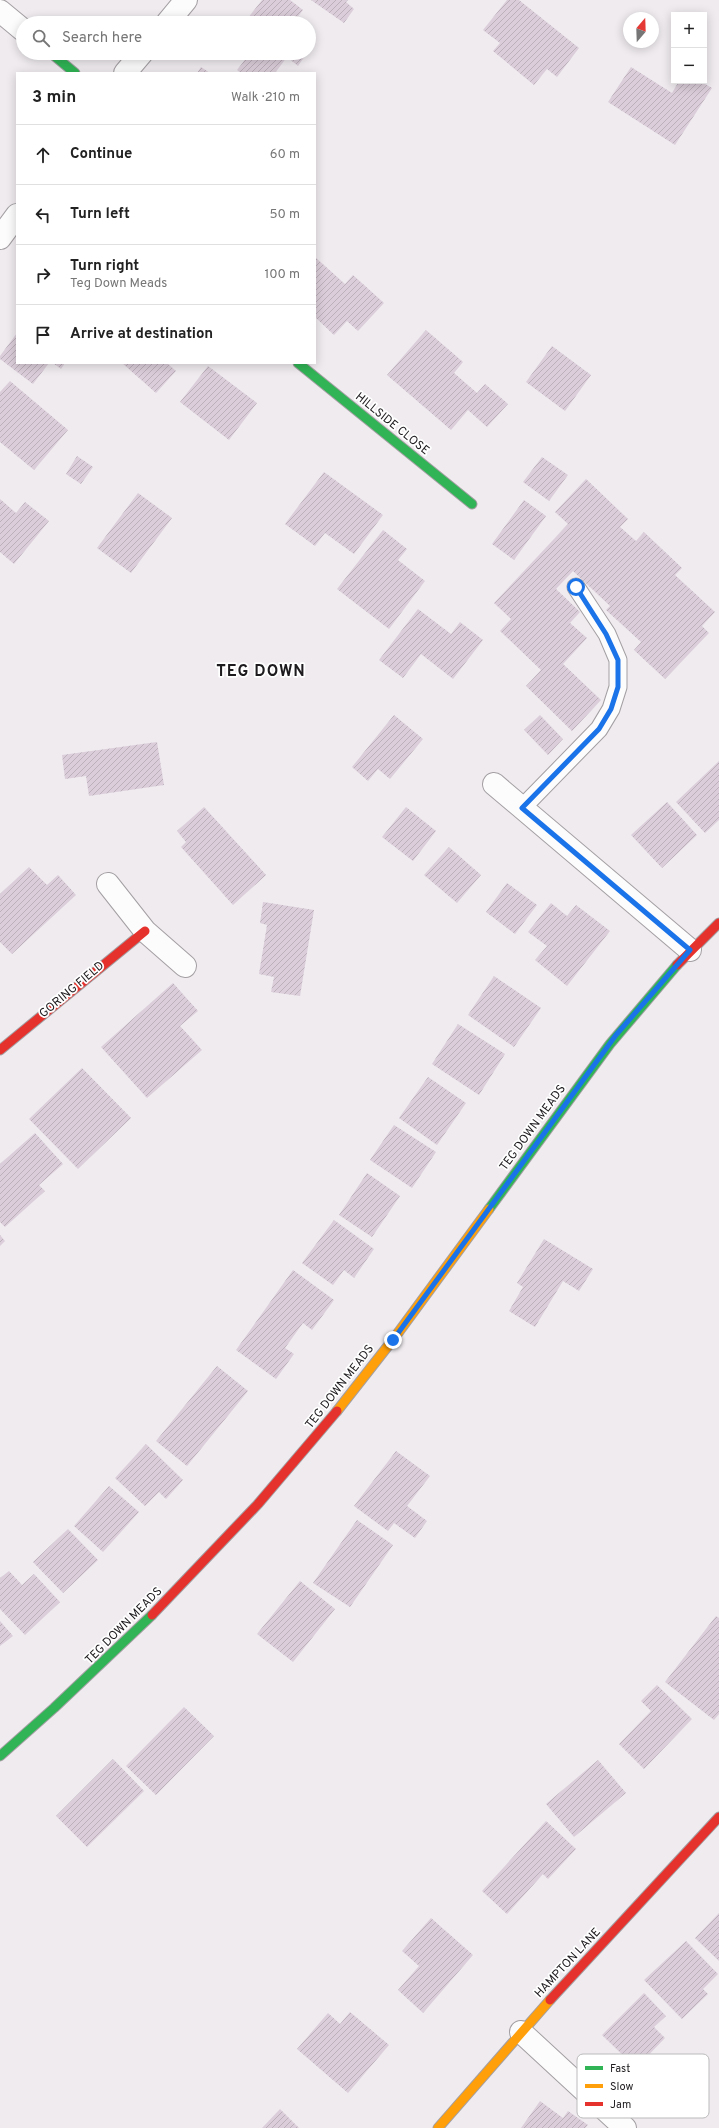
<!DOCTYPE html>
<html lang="en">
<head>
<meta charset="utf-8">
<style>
  body { margin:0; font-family:Overpass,sans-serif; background:#f2f2f2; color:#222 }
  .controls { position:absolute; right:12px; top:12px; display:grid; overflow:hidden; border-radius:0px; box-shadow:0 2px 10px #0003 }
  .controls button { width:36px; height:36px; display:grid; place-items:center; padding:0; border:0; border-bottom:1px solid #e0e0e0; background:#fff; color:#222; font:20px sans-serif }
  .compass { position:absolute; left:623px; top:12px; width:36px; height:36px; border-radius:50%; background:#fff; box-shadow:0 2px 10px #0003; rotate:19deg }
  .stop { position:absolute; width:12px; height:12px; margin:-9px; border:3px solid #1a73e8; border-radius:50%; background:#fff }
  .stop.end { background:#1a73e8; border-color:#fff; box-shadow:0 1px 4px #0008 }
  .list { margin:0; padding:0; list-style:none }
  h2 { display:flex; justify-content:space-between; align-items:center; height:52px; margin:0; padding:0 16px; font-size:17px }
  h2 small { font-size:13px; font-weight:400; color:#767676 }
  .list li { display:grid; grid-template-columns:26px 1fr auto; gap:12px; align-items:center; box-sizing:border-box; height:60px; padding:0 16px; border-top:1px solid #e0e0e0 }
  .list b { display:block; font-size:15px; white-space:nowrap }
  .list p { margin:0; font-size:13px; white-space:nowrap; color:#767676 }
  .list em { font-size:13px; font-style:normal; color:#767676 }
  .icon { flex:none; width:22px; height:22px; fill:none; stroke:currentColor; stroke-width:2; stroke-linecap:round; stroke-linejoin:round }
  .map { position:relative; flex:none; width:719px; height:2128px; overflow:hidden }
  .search { position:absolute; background:#fff; box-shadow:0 2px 10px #0003; left:16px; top:16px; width:300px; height:44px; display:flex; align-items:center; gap:10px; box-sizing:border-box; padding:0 14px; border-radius:22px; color:#767676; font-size:15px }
  .panel { position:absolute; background:#fff; box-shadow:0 2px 10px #0003; left:16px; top:72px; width:300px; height:292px; border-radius:0px }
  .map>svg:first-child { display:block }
</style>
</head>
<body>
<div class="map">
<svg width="719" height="2128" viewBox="0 0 719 2128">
  <defs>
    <pattern id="building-hatch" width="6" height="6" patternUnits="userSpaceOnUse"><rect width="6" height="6" fill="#dbceda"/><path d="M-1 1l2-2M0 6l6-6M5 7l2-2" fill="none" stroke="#bcb0bb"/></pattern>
  </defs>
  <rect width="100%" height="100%" fill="#efebef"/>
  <path fill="url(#building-hatch)" d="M262,0H290L303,10L293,23H290L283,18L280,23H244Z
    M311,0H348L346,2L354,9L344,23Z
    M507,0H519L579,48L557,77L547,69L534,85L493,51L500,43L483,30Z
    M242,53H307L298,66L287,57L275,73H241L237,70L247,57Z
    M201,67L210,73H197Z
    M631,67L672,93L679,81H700L712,88L675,145L608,102Z
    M315,257L345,284L353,275L384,303L358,331L347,321L334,335L315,317Z
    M426,330L463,362L454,373L477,393L485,384L508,404L487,427L468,410L451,430L387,375Z
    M17,333V363H49L33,384L0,359V356Z
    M552,346L591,375L565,411L526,382Z
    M53,363H65L61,369Z
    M122,363H167L176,371L156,393Z
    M208,366L257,403L229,440L180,402Z
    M10,381L68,430L34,470L0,442V392Z
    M77,456L93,467L81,484L66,474Z
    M542,457L568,475L549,501L523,482Z
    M324,472L383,515L354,554L325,533L315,546L285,524Z
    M586,479L628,519L620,527L636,541L644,532L682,568L675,575L715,612L702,626L709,633L665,679L634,650L641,642L606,610L610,606L573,571L556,589L580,612L570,623L587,638L563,664L601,700L572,731L526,686L541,670L500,631L511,619L494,603L568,524L555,512Z
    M138,493L172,518L131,573L97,548Z
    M0,499L16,513L25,502L49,521L14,564L0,552Z
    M524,500L546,516L514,560L492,544Z
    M383,530L407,549L398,560L425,581L389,629L337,589Z
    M418,609L451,634L460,622L483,640L453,679L421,654L403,678L379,660Z
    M394,715L423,739L390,779L378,769L368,781L352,767Z
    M540,715L563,739L548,755L524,730Z
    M157,742L164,785L89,796L86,776L65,779L62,755Z
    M719,761V820L705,833L676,802Z
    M667,802L697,835L662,868L631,835Z
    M204,807L266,875L233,905L181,847L186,842L177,831Z
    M406,807L436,831L413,861L382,837Z
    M449,847L481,875L457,903L424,875Z
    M29,867L47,885L58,875L76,895L12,954L0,942V894Z
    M507,883L537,905L515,934L486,912Z
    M263,902L314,910L300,996L271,992L274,977L259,974L267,925L260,923Z
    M551,903L567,916L576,905L610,931L567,986L535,960L547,946L528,932Z
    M494,976L541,1008L514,1047L468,1015Z
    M173,983L198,1011L180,1026L202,1050L147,1098L101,1047Z
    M458,1024L505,1054L479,1095L432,1064Z
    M82,1068L131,1118L78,1169L29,1119Z
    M428,1077L466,1103L437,1145L399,1118Z
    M394,1125L436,1152L412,1188L370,1160Z
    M35,1133L63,1164L39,1185L45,1191L5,1227L0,1222V1164Z
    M367,1173L400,1196L372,1237L339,1215Z
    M334,1220L374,1249L354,1278L344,1270L333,1285L302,1263Z
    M0,1235L5,1241L0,1246Z
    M544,1239L593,1269L579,1291L563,1281L535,1327L509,1311L523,1287L517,1283Z
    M293,1270L334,1300L312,1330L303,1323L285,1348L294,1354L276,1379L236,1350Z
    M217,1366L248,1391L187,1466L156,1441Z
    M146,1444L183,1480L166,1499L159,1492L145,1506L115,1478Z
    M396,1451L430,1476L407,1506L427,1521L415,1538L394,1523L388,1531L354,1506Z
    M109,1486L139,1512L103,1552L74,1526Z
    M357,1520L393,1545L350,1607L313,1583Z
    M68,1529L98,1560L63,1593L33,1562Z
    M9,1571L22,1585L34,1574L60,1602L25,1635L0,1609V1578Z
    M300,1581L335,1609L293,1662L257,1634Z
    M716,1616L719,1618V1714L714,1720L665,1682Z
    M0,1621L13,1636L0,1646Z
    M657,1685L692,1719L644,1769L619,1744L651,1711L641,1701Z
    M184,1707L214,1736L156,1795L126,1766Z
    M113,1759L144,1791L87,1847L56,1816Z
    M598,1760L626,1793L574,1837L546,1804Z
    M546,1821L576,1849L548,1879L543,1874L507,1914L482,1891Z
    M719,1913V1961L695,1938Z
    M431,1918L473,1955L423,2013L398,1990L419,1966L402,1951Z
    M686,1941L718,1974L703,1989L708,1994L682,2019L644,1980Z
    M644,1993L666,2016L654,2027L665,2038L636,2068L602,2035Z
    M350,2012L389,2045L348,2093L297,2049L328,2013L340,2024Z
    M540,2101L563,2118L568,2111L588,2125L585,2128H521Z
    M280,2109L299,2128H262Z"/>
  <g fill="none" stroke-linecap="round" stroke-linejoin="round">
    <g stroke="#a39fa2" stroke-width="19">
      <path id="lane" d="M522,808L599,729L611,709L618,687V660L607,634L576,587"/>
    </g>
    <g stroke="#a39fa2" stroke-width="24">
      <path id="street" d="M0,11L23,30
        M167,23L186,0
        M125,73L142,53
        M0,238L17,215
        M494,784L690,950
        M108,884L145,931L185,966
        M521,2032L625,2128"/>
    </g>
    <g stroke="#a39fa2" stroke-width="11">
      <path id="fast" d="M51,53L75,73
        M298,363L472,504
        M489,1209L610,1044L677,965
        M0,1756L54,1708L152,1615"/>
    </g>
    <g stroke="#a39fa2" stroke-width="11">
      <path id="slow" d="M337,1411L395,1337L489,1209
        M438,2128L550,2000"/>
    </g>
    <g stroke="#a39fa2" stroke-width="11">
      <path id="jam" d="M677,965L719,923
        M0,1050L145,931
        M152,1615L258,1504L337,1411
        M550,2000L719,1817"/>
    </g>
    <use href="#lane" stroke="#fdfcfd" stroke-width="17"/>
    <use href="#street" stroke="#fdfcfd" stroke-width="22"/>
    <use href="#fast" stroke="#30b455" stroke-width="9"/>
    <use href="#slow" stroke="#ff9f0a" stroke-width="9"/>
    <use href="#jam" stroke="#e5322d" stroke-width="9"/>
  </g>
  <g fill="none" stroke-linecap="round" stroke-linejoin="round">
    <path stroke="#1a73e8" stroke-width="5" d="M393,1340L616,1035L690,950L522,808L599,729L611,709L618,687V660L606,634L576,587"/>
  </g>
  <g text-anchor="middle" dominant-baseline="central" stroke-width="3.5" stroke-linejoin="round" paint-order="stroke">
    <g font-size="12" fill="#1e1b1e" stroke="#fff">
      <text transform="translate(392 424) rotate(39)">HILLSIDE CLOSE</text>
      <text transform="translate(72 990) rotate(-40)">GORING FIELD</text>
      <text transform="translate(533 1128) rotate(-54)">TEG DOWN MEADS</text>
      <text transform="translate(340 1387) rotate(-52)">TEG DOWN MEADS</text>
      <text transform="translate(124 1626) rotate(-45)">TEG DOWN MEADS</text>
      <text transform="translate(568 1963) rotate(-47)">HAMPTON LANE</text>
    </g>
    <g font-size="16" font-weight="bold" letter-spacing="1" fill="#1e1b1e" stroke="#fff">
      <text x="261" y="672">TEG DOWN</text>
    </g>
  </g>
  <rect x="577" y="2054" width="132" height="64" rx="6" fill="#fff" stroke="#bcbbbc" stroke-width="1"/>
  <rect x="585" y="2066" width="18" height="4" fill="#30b455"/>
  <rect x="585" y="2084" width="18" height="4" fill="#ff9f0a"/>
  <rect x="585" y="2102" width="18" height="4" fill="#e5322d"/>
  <g font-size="11" fill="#1e1b1e">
    <text x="610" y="2072">Fast</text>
    <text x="610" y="2090">Slow</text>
    <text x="610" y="2108">Jam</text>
  </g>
</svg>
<div class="controls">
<button>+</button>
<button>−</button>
</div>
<svg class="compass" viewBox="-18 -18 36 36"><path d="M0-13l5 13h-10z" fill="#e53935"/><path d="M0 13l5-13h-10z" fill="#767676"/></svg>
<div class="stop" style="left:576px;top:587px"></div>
<div class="stop end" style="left:393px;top:1340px"></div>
<div class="search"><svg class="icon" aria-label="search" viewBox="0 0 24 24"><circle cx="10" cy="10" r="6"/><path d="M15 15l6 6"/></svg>Search here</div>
<section class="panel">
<h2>3 min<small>Walk · 210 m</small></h2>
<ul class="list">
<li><svg class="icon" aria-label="ahead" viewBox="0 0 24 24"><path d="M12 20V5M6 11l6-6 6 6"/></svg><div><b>Continue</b></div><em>60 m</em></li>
<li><svg class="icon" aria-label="left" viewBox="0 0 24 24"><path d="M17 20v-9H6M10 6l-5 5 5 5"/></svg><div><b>Turn left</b></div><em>50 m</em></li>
<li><svg class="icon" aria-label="right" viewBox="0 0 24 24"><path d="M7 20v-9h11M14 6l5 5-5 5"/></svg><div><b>Turn right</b><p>Teg Down Meads</p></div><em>100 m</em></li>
<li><svg class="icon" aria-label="arrive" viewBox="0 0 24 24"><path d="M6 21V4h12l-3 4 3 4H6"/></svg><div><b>Arrive at destination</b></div></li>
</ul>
</section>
</div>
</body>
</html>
